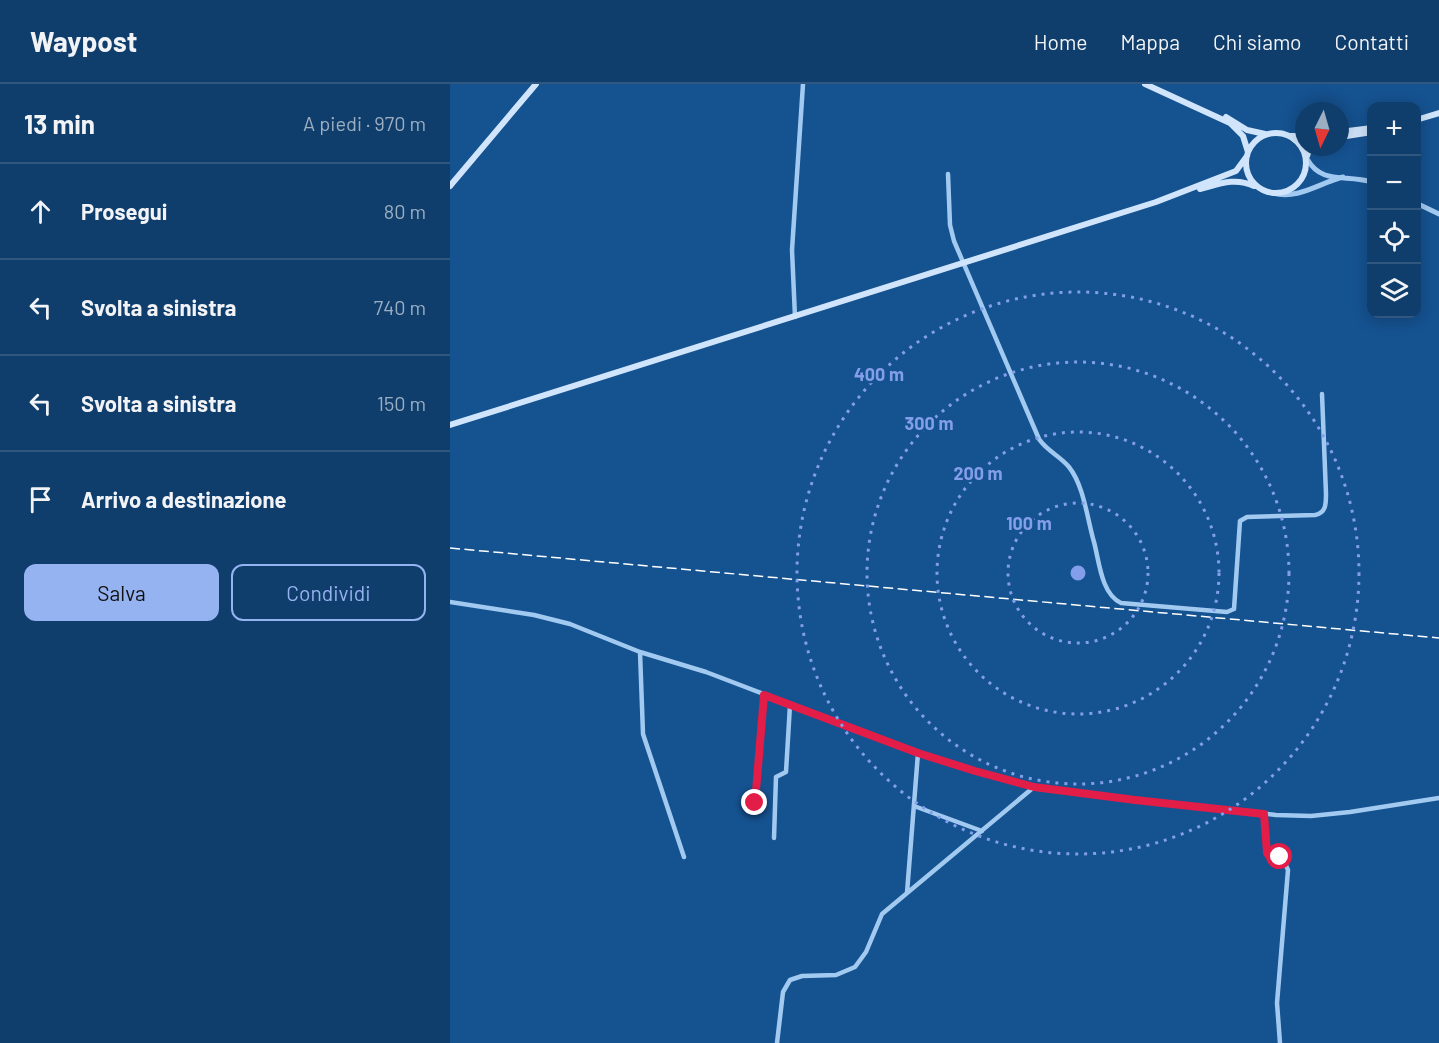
<!DOCTYPE html>
<html lang="it">
<head>
<meta charset="utf-8">
<style>
  body { margin:0; font-family:Barlow,sans-serif; background:#194572; color:#f1f3f6 }
  .controls { position:absolute; right:18px; top:18px; display:grid; overflow:hidden; border-radius:12px; box-shadow:0 3px 15px #0003 }
  .controls button { width:54px; height:54px; display:grid; place-items:center; padding:0; border:0; border-bottom:2px solid #30577f; background:#103e6c; color:#f1f3f6; font:30px sans-serif }
  .compass { position:absolute; left:845px; top:18px; width:54px; height:54px; border-radius:50%; background:#103e6c; box-shadow:0 3px 15px #0003; rotate:185deg }
  .stop { position:absolute; width:18px; height:18px; margin:-14px; border:4px solid #e11d48; border-radius:50%; background:#fff }
  .stop.end { background:#e11d48; border-color:#fff; box-shadow:0 2px 6px #0008 }
  .list { margin:0; padding:0; list-style:none }
  h2 { display:flex; justify-content:space-between; align-items:center; height:78px; margin:0; padding:0 24px; font-size:26px }
  h2 small { font-size:20px; font-weight:400; color:#9caec2 }
  .list li { display:grid; grid-template-columns:39px 1fr auto; gap:18px; align-items:center; box-sizing:border-box; height:96px; padding:0 24px; border-top:2px solid #30577f }
  .list b { display:block; font-size:22px; white-space:nowrap }
  .list em { font-size:20px; font-style:normal; color:#9caec2 }
  .actions { display:flex; gap:12px; padding:18px 24px }
  .actions a { flex:1; padding:14px 0; border:2px solid #95b2f1; border-radius:12px; text-align:center; font-size:21px; color:#95b2f1 }
  .actions .main { background:#95b2f1; color:#111 }
  .icon { flex:none; width:33px; height:33px; fill:none; stroke:currentColor; stroke-width:2; stroke-linecap:round; stroke-linejoin:round }
  .map { position:relative; flex:none; width:989px; height:959px; overflow:hidden }
  header { display:flex; align-items:center; gap:36px; box-sizing:border-box; height:84px; padding:0 30px; background:#103e6c; border-bottom:2px solid #30577f }
  header strong { font-size:28px }
  nav { display:flex; gap:33px; margin-inline-start:auto; font-size:21px }
  main { display:flex }
  aside { flex:1; background:#103e6c }
  .map>svg:first-child { display:block }
</style>
</head>
<body>
<header>
<strong>Waypost</strong>
<nav><a>Home</a><a>Mappa</a><a>Chi siamo</a><a>Contatti</a></nav>
</header>
<main>
<aside>
<h2>13 min<small>A piedi · 970 m</small></h2>
<ul class="list">
<li><svg class="icon" aria-label="ahead" viewBox="0 0 24 24"><path d="M12 20V5M6 11l6-6 6 6"/></svg><div><b>Prosegui</b></div><em>80 m</em></li>
<li><svg class="icon" aria-label="left" viewBox="0 0 24 24"><path d="M17 20v-9H6M10 6l-5 5 5 5"/></svg><div><b>Svolta a sinistra</b></div><em>740 m</em></li>
<li><svg class="icon" aria-label="left" viewBox="0 0 24 24"><path d="M17 20v-9H6M10 6l-5 5 5 5"/></svg><div><b>Svolta a sinistra</b></div><em>150 m</em></li>
<li><svg class="icon" aria-label="arrive" viewBox="0 0 24 24"><path d="M6 21V4h12l-3 4 3 4H6"/></svg><div><b>Arrivo a destinazione</b></div></li>
</ul>
<div class="actions"><a class="main">Salva</a><a>Condividi</a></div>
</aside>
<div class="map">
<svg width="989" height="959" viewBox="0 0 989 959">
  <rect width="100%" height="100%" fill="#155290"/>
  <g fill="none" stroke-linecap="round" stroke-linejoin="round">
    <path stroke="#a2caf1" stroke-width="4.5" d="M498,90L500,141L504,157L589,355C597,367 610,372 619,383C634,402 637,434 644,458C649,476 651,510 671,519L777,528L784,525L790,437L797,433L865,431C876,429 876,420 876,410L872,310
      M345,233L342,166L353,0
      M0,518L84,531L120,540L190,568L256,588L468,669L524,687L584,703L685,716L826,731L861,732L900,728L989,714
      M190,568L193,650L234,773
      M305,719L314,611
      M464,722L532,747
      M814,730L817,769L819,772L833,775L838,786L827,919L830,959
      M324,754L326,693L336,688L340,621
      M457,809L468,669
      M327,959L333,908L340,896L352,892L386,891L405,883L416,868L432,830L584,703"/>
    <path stroke="#a2caf1" stroke-width="5" d="M857,75C872,101 895,90 922,98
      M823,109C848,116 869,99 893,93
      M966,119L989,130"/>
    <path stroke="#d0e5fb" stroke-width="6" d="M695,0L780,39L793,52L798,68
      M776,33L797,46L815,50
      M966,36L989,29
      M890,48L922,44
      M796 79a30 30 0 1 1 60 0a30 30 0 1 1-60 0Z
      M840,52H854
      M890,53L922,48
      M857,72L860,63
      M0,102L86,0
      M750,105C769,100 785,93 804,102
      M0,341L706,118L786,87L797,72"/>
    <path stroke="#fff" stroke-width="1.5" stroke-dasharray="10 4.5" stroke-linecap="butt" d="M0,464L989,554"/>
  </g>
  <g fill="none" stroke-linecap="round" stroke-linejoin="round">
    <path stroke="#e11d48" stroke-width="8" d="M305,719L314,611L468,669L525,687L584,703L685,716L814,730L817,769L819,772L830,773"/>
  </g>
  <g fill="none" stroke="#839eea" stroke-width="3" stroke-dasharray="3 6">
    <circle cx="628" cy="489" r="70"/>
    <circle cx="628" cy="489" r="141"/>
    <circle cx="628" cy="489" r="211"/>
    <circle cx="628" cy="489" r="281"/>
  </g>
  <circle cx="628" cy="489" r="9" fill="#839eea" stroke="#155290" stroke-width="3"/>
  <g font-size="18" text-anchor="middle" font-weight="bold" fill="#839eea" stroke="#155290" stroke-width="5" stroke-linejoin="round" paint-order="stroke">
    <text x="429" y="297">400 m</text>
    <text x="479" y="346">300 m</text>
    <text x="528" y="396">200 m</text>
    <text x="579" y="446">100 m</text>
  </g>
</svg>
<div class="controls">
<button>+</button>
<button>−</button>
<button><svg class="icon" aria-label="locate" viewBox="0 0 24 24"><circle cx="12" cy="12" r="6"/><path d="M12 2v4M12 18v4M2 12h4M18 12h4"/></svg></button>
<button><svg class="icon" aria-label="layers" viewBox="0 0 24 24"><path d="M12 4l9 5-9 5-9-5zM3 14l9 5 9-5"/></svg></button>
</div>
<svg class="compass" viewBox="-18 -18 36 36"><path d="M0-13l5 13h-10z" fill="#e53935"/><path d="M0 13l5-13h-10z" fill="#9caec2"/></svg>
<div class="stop" style="left:830px;top:773px"></div>
<div class="stop end" style="left:305px;top:719px"></div>
</div>
</main>
</body>
</html>
